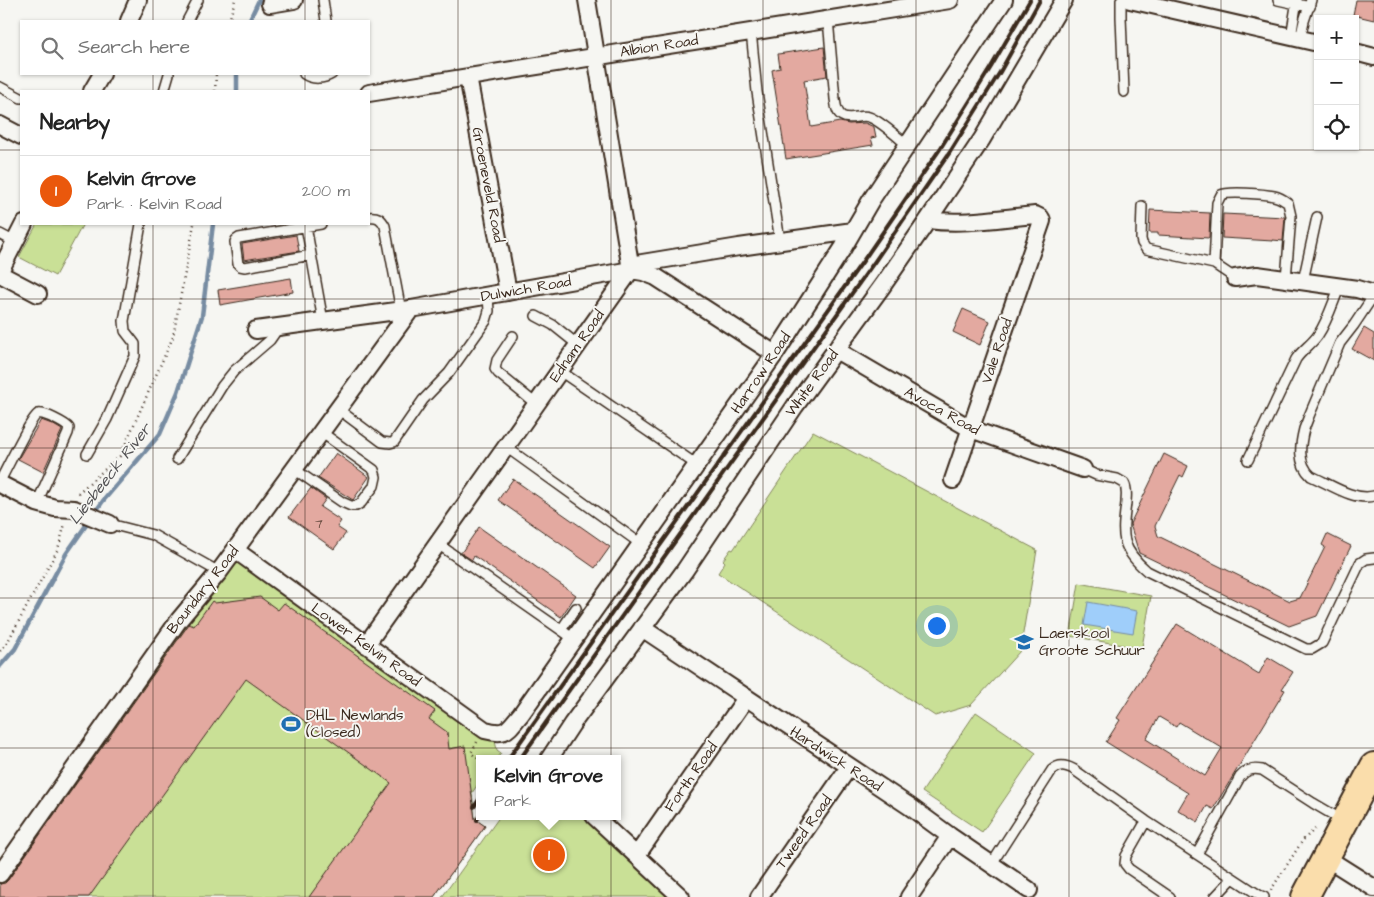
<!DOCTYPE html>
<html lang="en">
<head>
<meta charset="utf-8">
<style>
  body { margin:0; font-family:"Architects Daughter",sans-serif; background:#f6f6f6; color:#222 }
  .controls { position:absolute; right:15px; top:15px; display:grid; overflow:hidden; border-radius:0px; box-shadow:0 1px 4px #0004 }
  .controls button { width:45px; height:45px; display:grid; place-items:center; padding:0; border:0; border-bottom:1px solid #e0e0e0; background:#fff; color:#222; font:25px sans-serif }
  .you { position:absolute; left:936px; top:625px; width:18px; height:18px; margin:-12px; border:4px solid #fff; border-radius:50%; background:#1a73e8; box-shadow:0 0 0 8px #1a73e833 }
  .badge { display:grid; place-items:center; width:32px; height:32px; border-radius:50%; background:#ea580c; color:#fff; font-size:16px; font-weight:700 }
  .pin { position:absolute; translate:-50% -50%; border:2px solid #fff; box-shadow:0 1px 5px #0006 }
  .popup { position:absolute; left:476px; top:755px; width:145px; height:65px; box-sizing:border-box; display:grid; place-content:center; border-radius:0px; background:#fff; filter:drop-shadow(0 1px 4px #0005); font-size:16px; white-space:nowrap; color:#767676 }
  .popup b { font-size:19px; color:#222 }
  .popup::after { content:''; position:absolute; left:50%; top:100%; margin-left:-10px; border:10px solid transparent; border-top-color:#fff }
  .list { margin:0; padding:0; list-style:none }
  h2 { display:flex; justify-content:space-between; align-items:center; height:65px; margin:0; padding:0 20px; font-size:21px }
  h2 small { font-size:16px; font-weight:400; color:#767676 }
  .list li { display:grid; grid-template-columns:32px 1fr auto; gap:15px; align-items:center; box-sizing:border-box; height:70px; padding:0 20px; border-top:1px solid #e0e0e0 }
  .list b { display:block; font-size:19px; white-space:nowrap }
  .list p { margin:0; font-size:16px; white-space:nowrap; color:#767676 }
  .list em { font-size:16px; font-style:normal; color:#767676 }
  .icon { flex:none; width:28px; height:28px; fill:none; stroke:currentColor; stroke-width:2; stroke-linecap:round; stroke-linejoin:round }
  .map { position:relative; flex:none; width:1374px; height:897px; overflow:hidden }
  .search { position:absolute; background:#fff; box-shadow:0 1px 4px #0004; left:20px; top:20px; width:350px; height:55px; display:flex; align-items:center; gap:12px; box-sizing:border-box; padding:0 18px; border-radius:0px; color:#767676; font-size:19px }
  .panel { position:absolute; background:#fff; box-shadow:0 1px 4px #0004; left:20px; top:90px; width:350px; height:135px; border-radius:0px }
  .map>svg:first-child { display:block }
</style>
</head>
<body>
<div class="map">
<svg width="1374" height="897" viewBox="0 0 1374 897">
  <rect width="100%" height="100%" fill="#f6f6f2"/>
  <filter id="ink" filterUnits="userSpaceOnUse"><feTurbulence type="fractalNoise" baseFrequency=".02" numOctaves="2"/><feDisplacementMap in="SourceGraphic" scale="10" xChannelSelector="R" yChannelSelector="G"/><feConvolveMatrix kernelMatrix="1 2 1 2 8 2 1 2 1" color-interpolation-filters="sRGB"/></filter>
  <g filter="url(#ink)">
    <path fill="#c9e096" stroke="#82855a" d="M37,224H83L55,276L19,257Z
      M813,431L1037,550L1020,651L971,705L935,716L718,573L725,562L723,560L731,549L733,550Z
      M235,550L493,732L497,750L501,753L497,759H480V781L472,793L475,819L485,826L434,897H0V874Z
      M1079,583L1151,596L1142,647L1139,648L1070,636Z
      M976,712L1036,753L982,832L922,792Z
      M500,816H586L670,897H442Z"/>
    <path fill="#9fcefa" stroke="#778ca2" d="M1088,602L1137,611L1133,633L1084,625Z"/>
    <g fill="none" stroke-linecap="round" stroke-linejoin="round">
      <path stroke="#778ca2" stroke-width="4.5" d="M249,21L259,0
        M237,91V74
        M0,666L15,649L66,554L103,501L160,434L178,392L202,316L213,224"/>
    </g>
    <path fill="#e3a9a0" stroke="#3b2a1e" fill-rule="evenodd" d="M1356,0H1374V20L1353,15Z
      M824,47L827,76L804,80L811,127L840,122L849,124L865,123L874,127L876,137L871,138L873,145L786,159L772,70L780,68L778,54Z
      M1150,210L1210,213L1209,238L1158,235V233H1149Z
      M1223,214L1285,217L1283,241L1273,240V241L1222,238Z
      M296,235L299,251L244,260L242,244Z
      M291,278L293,292L220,305L218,290Z
      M963,309L990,321L980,345L953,332Z
      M1364,328L1374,334V361L1352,349Z
      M41,420L52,424L62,430L43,472L18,459Z
      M336,453L369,477L353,500L318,478Z
      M1164,454L1188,466L1183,477L1180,475L1155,526L1158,536L1221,567L1290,601L1300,598L1325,547L1322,545L1327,534L1351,546L1317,616L1289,626L1139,553L1130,524Z
      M513,479L610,547L595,568L498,500Z
      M311,488L326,499L320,507L341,521L337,527L346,533L334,549L289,517Z
      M479,527L576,595L561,617L474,556L472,560L461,553Z
      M260,597L278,610L284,603L435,711L429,719L447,732L449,749L465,746L475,819L485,826L434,897H309L391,783L246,679L89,897H0V884L5,883L8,880L189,624L194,626L212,601L215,603Z
      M1177,624L1259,674L1268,657L1293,672L1282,689L1285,690L1213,809L1207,806L1198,822L1178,810L1188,793L1106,742L1120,720L1117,718ZM1159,717L1176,727L1179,722L1222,748L1205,776L1146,739Z"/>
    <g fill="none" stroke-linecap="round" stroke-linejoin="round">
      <g stroke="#3b2a1e" stroke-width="12">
        <path id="lane" d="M323,0L326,21
          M1121,0V17L1124,92
          M1278,0L1310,7
          M828,19L835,99C836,105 836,112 842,116C850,121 861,114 869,117C879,120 899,138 907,145
          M187,21L198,0
          M751,31L757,92L780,241
          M1291,37L1297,0
          M1300,39L1304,21L1311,0
          M304,74C312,80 324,79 332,74
          M0,87L21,98
          M164,91L169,74
          M1142,206L1141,239L1142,243L1146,249L1214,264L1217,203L1221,195C1228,191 1264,194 1274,196C1279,197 1284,200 1288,203L1291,216L1286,279
          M369,217C377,216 381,218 385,226L401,311
          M306,226L323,321
          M0,234L15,242
          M311,255L245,267L240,266L238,264L235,242L236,240L239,238L321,224
          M1214,264L1235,278
          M1303,281L1317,217
          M1374,295L1354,325L1340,343L1309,416L1304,429C1300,445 1297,463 1311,476C1330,484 1353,501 1374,496
          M536,316L553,325L578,345
          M513,336L497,360L495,369L498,373L536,404
          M560,371L697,465
          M338,409L382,442L390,443L394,442L423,400L449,373L486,321L489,311L488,296
          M506,447L641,544
          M87,454L107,419L135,356V344L125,331L124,321L141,224
          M177,459L222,386L234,371L270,340L279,327
          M1248,460L1296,359C1302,350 1312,344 1318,335C1328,320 1333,302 1340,286
          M294,469L342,502L351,506H356L361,503L374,486L376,477L374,470L321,432
          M1083,469L1096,475L1117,479L1124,483C1128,490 1126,496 1126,503C1122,536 1120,548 1147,571L1306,649H1312L1322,643L1360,563L1366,559L1374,558
          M0,481C5,472 32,416 38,414C44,412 66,424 69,428L68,433L37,503
          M110,524L153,535L219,572
          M438,544L574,639
          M561,630L576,608
          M1146,821L1126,856L1125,864L1129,869L1170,897
          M1197,854L1240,777C1246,770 1252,768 1262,770L1313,803L1342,820
          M991,865L1052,770C1059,764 1065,765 1073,769L1146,821L1259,895L1264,897
          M1215,897L1233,878"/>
      </g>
      <g stroke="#3b2a1e" stroke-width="20">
        <path id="street" d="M1130,0L1318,43
          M270,4L294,0
          M129,21L138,0
          M1355,52L1374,57
          M468,77L508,292
          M92,91L102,74
          M369,93L950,0
          M0,125L21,136
          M928,220C963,225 1000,218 1035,215L1041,218L1042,221L953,480
          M630,265L739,247L853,231
          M0,271L24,224
          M0,274L38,294
          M1235,278L1257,275L1357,289L1374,294
          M256,330L411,309L631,270L643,272L656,277L775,354
          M836,350L971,429L1083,469
          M0,484L37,503L55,508L74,509L110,524
          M235,550L485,730C507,736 507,730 521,714L775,354L843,248L871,200L1004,0
          M642,628L909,806L950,836L1029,890
          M366,645L631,270L587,0
          M549,759L572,724L685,570L795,406L883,285L928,220L982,139L1064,0
          M594,816L681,897
          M637,855L746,698
          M1325,857L1374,888
          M0,874L179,620L219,572L411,309
          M759,897L849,767
          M909,897L950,836"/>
      </g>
      <g stroke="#3b2a1e" stroke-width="30">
        <path id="primary" d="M1305,897L1374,766"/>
      </g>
      <path stroke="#3b2a1e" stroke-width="2.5" stroke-dasharray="1 4" stroke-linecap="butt" d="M229,21L235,0
        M215,91L216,74
        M78,493L120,456L173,337L194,224
        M0,651L7,643L58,549L65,524
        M477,742L471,753L480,760
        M1271,890L1303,840L1315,829"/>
      <use href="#lane" stroke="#f6f6f2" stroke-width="9"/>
      <use href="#street" stroke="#f6f6f2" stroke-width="16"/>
      <use href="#primary" stroke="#faddab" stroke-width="26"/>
      <path stroke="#3b2a1e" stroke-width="4" d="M508,759L863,261L940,149L991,67L1030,0
        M520,759L875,261L950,152L1000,72L1040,0
        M474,807L480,798
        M477,820L480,815"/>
    </g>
  </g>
  <path fill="none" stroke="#3b2a1e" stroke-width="1" stroke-opacity="0.55" d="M153,0V21M305,0V21M458,0V897M611,0V897M763,0V897M916,0V897M1069,0V897M1221,0V897M153,74V91M305,74V91M0,150H21M369,150H1374M153,224V897M305,224V897M0,299H1374M0,448H1374M0,598H1374M0,748H1374"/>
  <defs>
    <g id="school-bare" transform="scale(1.5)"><path d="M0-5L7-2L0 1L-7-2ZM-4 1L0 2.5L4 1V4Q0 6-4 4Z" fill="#1f6fb2" stroke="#f6f6f2" stroke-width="2.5" paint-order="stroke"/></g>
    <g id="stadium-bare" transform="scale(1.5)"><path d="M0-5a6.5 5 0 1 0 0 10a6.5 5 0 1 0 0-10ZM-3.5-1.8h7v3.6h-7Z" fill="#1f6fb2" stroke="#f6f6f2" stroke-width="2.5" paint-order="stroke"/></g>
  </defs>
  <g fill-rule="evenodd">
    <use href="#school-bare" x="1024" y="642"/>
    <use href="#stadium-bare" x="291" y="724"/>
  </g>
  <g text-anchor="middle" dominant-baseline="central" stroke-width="4" stroke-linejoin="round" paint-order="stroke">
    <g font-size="12" fill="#654a3e">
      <text x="319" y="524">7</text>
    </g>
    <g font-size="15" fill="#3b2a1e" stroke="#f6f6f2">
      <text transform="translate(659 46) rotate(-9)">Albion Road</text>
      <text transform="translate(488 185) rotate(79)">Groeneveld Road</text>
      <text transform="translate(526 289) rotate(-10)">Dulwich Road</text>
      <text transform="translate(577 346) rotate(-55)">Ednam Road</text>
      <text transform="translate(997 351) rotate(-71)">Vale Road</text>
      <text transform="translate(761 373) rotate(-56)">Harrow Road</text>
      <text transform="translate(812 383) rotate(-54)">White Road</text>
      <text transform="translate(942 411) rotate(29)">Avoca Road</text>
      <text transform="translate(203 590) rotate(-52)">Boundary Road</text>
      <text transform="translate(366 645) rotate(36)">Lower Kelvin Road</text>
      <text transform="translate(836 759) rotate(33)">Hardwick Road</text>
      <text transform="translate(691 777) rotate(-55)">Forth Road</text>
      <text transform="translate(804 832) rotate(-55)">Tweed Road</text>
    </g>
    <g font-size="15" fill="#3b2a1e" stroke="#f6f6f2" text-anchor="start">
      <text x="1039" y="633">Laerskool<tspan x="1039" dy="17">Groote Schuur</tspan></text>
      <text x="306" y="715">DHL Newlands<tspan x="306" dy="17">(Closed)</tspan></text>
    </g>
    <g font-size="16" font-style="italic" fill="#545355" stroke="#f6f6f2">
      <text transform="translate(110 474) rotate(-52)">Liesbeeck River</text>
    </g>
  </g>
</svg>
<div class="controls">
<button>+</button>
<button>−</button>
<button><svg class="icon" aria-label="locate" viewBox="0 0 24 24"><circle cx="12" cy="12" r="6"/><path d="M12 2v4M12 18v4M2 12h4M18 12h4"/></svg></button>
</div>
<div class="you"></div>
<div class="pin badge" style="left:549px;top:855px">1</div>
<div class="popup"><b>Kelvin Grove</b>Park</div>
<div class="search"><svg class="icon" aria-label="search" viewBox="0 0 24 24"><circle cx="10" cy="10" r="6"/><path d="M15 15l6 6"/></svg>Search here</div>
<section class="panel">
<h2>Nearby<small></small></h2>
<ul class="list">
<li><span class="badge">1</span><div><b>Kelvin Grove</b><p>Park · Kelvin Road</p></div><em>200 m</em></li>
</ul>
</section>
</div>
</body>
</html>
